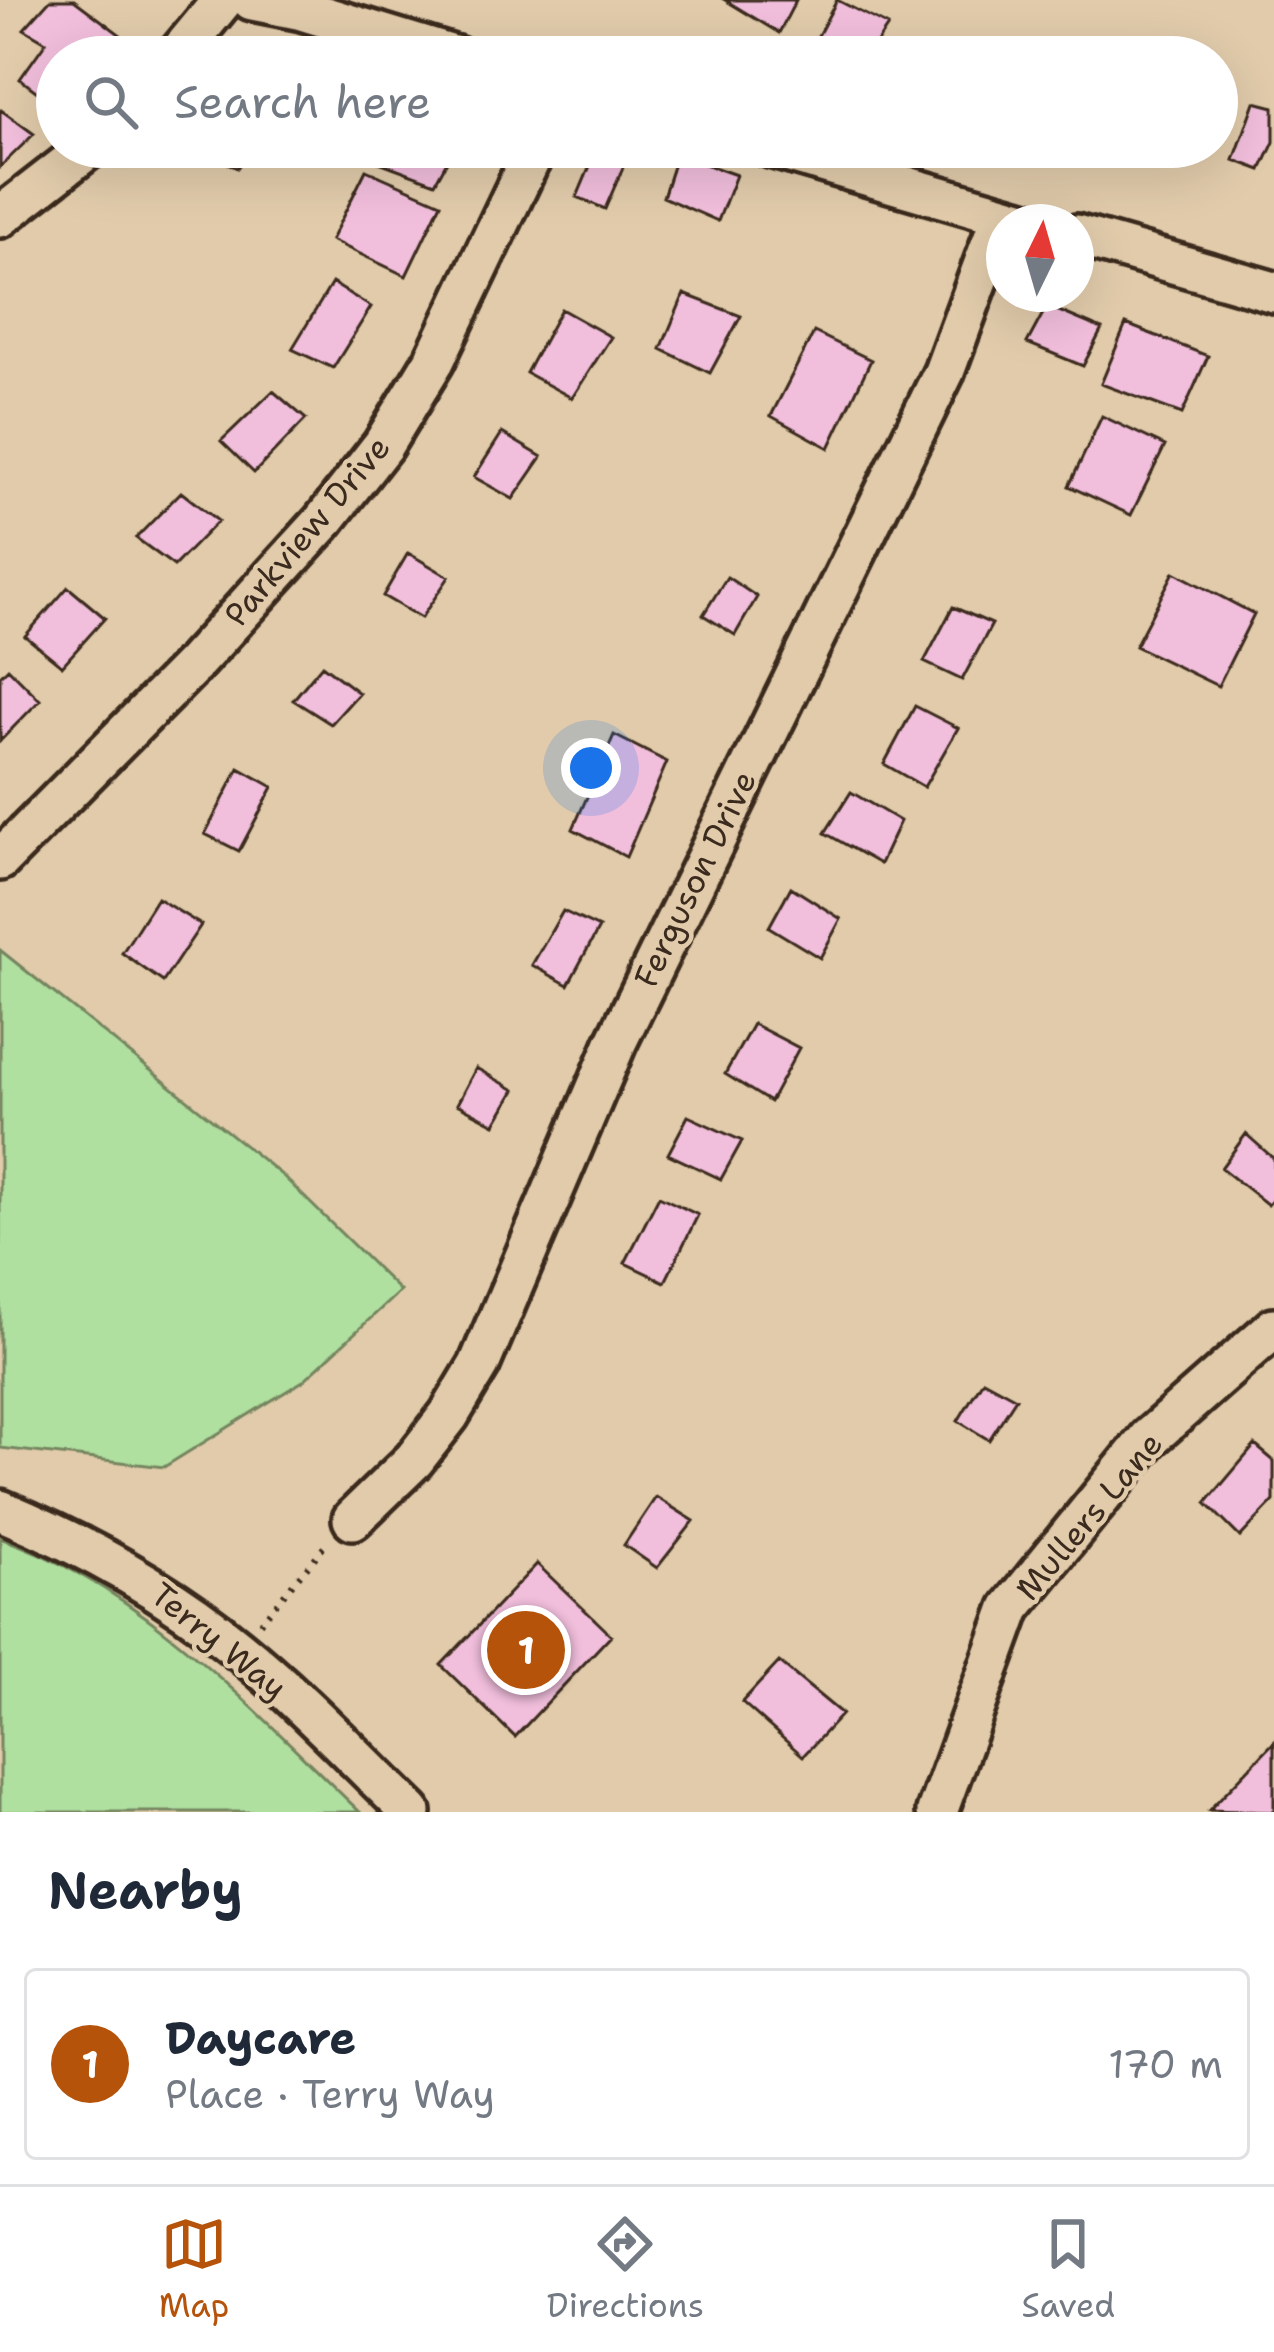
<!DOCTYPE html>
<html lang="en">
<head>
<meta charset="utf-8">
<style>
  body { margin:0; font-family:"Shantell Sans",sans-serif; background:#f6f6f7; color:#1f2937 }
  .compass { position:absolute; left:986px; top:204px; width:108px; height:108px; border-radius:50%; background:#fff; box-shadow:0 12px 48px #0002; rotate:5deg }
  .you { position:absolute; left:591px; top:768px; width:42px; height:42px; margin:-30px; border:9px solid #fff; border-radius:50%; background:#1a73e8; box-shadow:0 0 0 18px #1a73e833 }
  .badge { display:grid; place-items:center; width:78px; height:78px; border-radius:50%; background:#b45309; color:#fff; font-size:39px; font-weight:700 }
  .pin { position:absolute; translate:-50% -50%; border:6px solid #fff; box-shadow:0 3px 12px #0006 }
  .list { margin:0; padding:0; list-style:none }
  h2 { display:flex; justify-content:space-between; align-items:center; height:156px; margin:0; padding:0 48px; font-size:51px }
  h2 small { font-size:39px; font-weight:400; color:#747a83 }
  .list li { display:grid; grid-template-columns:78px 1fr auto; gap:36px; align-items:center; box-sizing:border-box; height:192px; margin:0 24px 24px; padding:0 24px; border:3px solid #e0e1e3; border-radius:12px }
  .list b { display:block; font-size:45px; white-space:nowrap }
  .list p { margin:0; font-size:39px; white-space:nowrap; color:#747a83 }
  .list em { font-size:39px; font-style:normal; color:#747a83 }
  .icon { flex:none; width:66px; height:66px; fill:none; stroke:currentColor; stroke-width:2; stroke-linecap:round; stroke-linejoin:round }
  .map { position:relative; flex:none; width:1274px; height:1812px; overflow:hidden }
  .search { position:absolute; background:#fff; box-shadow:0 12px 48px #0002; left:36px; right:36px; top:36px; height:132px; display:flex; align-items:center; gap:30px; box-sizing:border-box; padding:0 42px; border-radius:66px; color:#747a83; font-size:45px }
  .sheet { height:372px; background:#fff }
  nav { display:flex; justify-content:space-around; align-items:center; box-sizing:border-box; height:168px; border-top:3px solid #e0e1e3; background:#fff; font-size:33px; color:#747a83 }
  nav a { display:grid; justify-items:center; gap:6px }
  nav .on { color:#b45309 }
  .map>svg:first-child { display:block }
</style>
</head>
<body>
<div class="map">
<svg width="1274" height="1812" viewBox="0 0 1274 1812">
  <rect width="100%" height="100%" fill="#e1cbab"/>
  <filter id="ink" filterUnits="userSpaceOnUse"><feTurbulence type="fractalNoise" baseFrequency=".00833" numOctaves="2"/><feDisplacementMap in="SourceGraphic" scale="24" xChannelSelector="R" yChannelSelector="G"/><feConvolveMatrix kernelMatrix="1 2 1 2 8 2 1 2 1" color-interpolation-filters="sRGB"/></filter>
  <g filter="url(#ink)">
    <path fill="#afe0a0" stroke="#75855f" stroke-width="3" d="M0,950L283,1176L400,1291L303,1381L164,1467L0,1448Z
      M0,1538C144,1587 253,1710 360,1812H0Z"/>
    <path fill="#f1bedc" stroke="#3b2a1e" stroke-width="3" d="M50,0H74L150,57H57V99L53,104L20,79L46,42L24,29Z
      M725,0H796L779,33Z
      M837,0L888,26L867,57H835L813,45Z
      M1255,102L1274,107V142L1261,170L1234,160Z
      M1,110L34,134L0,167V111Z
      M199,147H252L237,168Z
      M339,147H455L435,183Z
      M598,147L630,151L605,209L577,197Z
      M677,154L736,175L718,221L663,197Z
      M366,170L441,203L406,276L331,240Z
      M332,283L371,307L333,368L292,349Z
      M684,294L741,316L710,373L661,349Z
      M1047,306L1102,329L1083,366L1027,343Z
      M561,309L611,337L572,398L526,373Z
      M1126,324L1208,356L1182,414L1101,384Z
      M814,332L871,360L829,448L771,416Z
      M273,391L306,419L254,473L221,441Z
      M1102,416L1165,446L1131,515L1069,486Z
      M502,433L542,457L513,499L474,477Z
      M181,492L218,521L174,566L136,538Z
      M408,553L449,577L421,618L383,596Z
      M1174,572L1254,614L1218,686L1135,646Z
      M727,577L757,597L735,635L703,615Z
      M68,587L105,618L62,666L25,636Z
      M953,607L992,624L962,680L924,662Z
      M322,665L359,693L331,724L293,700Z
      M8,668L40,700L0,741V676Z
      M915,706L958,728L924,787L884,764Z
      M614,735L667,762L626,857L573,829Z
      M239,768L273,787L239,851L205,834Z
      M851,792L900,821L880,864L825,833Z
      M791,887L841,919L820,958L769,927Z
      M157,898L201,925L163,982L122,953Z
      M563,911L599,928L568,985L532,965Z
      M753,1024L799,1048L770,1102L725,1074Z
      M476,1068L515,1090L495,1124L457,1104Z
      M688,1116L742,1141L721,1179L668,1154Z
      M1246,1134L1274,1159V1198L1268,1205L1221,1168Z
      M659,1196L698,1215L665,1282L625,1263Z
      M983,1380L1016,1398L989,1440L958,1421Z
      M1255,1445L1274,1461V1501L1240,1537L1206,1503Z
      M656,1497L694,1521L657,1568L624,1545Z
      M537,1564L611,1635L515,1737L441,1665Z
      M779,1662L842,1714L803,1756L742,1702Z
      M1274,1742V1812L1209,1810Z"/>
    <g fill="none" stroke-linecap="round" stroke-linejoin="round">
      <g stroke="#3b2a1e" stroke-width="48">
        <path id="minor" d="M252,0L302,10L456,57
          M176,57L223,0
          M770,147L1024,221
          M0,217L90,147
          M1076,235L1274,292
          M0,860L191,667L322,523L383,445L434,361L536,147
          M0,1510C86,1546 165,1589 237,1648C299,1698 354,1757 411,1812
          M353,1519L414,1460L449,1415L479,1365L616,1043L944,372L1002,215
          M937,1812L1011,1608L1148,1439L1274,1328"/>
      </g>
      <path stroke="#3b2a1e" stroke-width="6" stroke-dasharray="3 9" stroke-linecap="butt" d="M260,1623L329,1541"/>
      <use href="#minor" stroke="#e1cbab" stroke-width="39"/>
    </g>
  </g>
  <g text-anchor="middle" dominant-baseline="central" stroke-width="9" stroke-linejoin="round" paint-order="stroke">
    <g font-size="33" fill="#3b2a1e" stroke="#e1cbab">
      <text transform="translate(307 531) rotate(-50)">Parkview Drive</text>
      <text transform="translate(695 879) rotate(-64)">Ferguson Drive</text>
      <text transform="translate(1089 1516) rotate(-50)">Mullers Lane</text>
      <text transform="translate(219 1641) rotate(39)">Terry Way</text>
    </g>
  </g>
</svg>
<svg class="compass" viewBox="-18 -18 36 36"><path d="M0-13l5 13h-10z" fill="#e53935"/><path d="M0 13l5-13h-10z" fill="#747a83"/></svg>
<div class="you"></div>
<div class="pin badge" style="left:526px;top:1650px">1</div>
<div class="search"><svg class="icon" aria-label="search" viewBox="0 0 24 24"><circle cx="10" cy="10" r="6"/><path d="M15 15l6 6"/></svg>Search here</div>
</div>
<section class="sheet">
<h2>Nearby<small></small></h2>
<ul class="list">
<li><span class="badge">1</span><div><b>Daycare</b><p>Place · Terry Way</p></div><em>170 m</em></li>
</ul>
</section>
<nav>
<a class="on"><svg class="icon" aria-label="map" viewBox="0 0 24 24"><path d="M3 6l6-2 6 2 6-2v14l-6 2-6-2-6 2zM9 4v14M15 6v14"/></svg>Map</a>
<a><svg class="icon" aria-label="directions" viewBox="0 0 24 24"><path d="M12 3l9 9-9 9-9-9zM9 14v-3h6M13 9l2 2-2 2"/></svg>Directions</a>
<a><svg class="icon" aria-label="saved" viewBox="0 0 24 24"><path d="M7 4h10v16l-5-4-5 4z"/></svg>Saved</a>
</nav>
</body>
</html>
